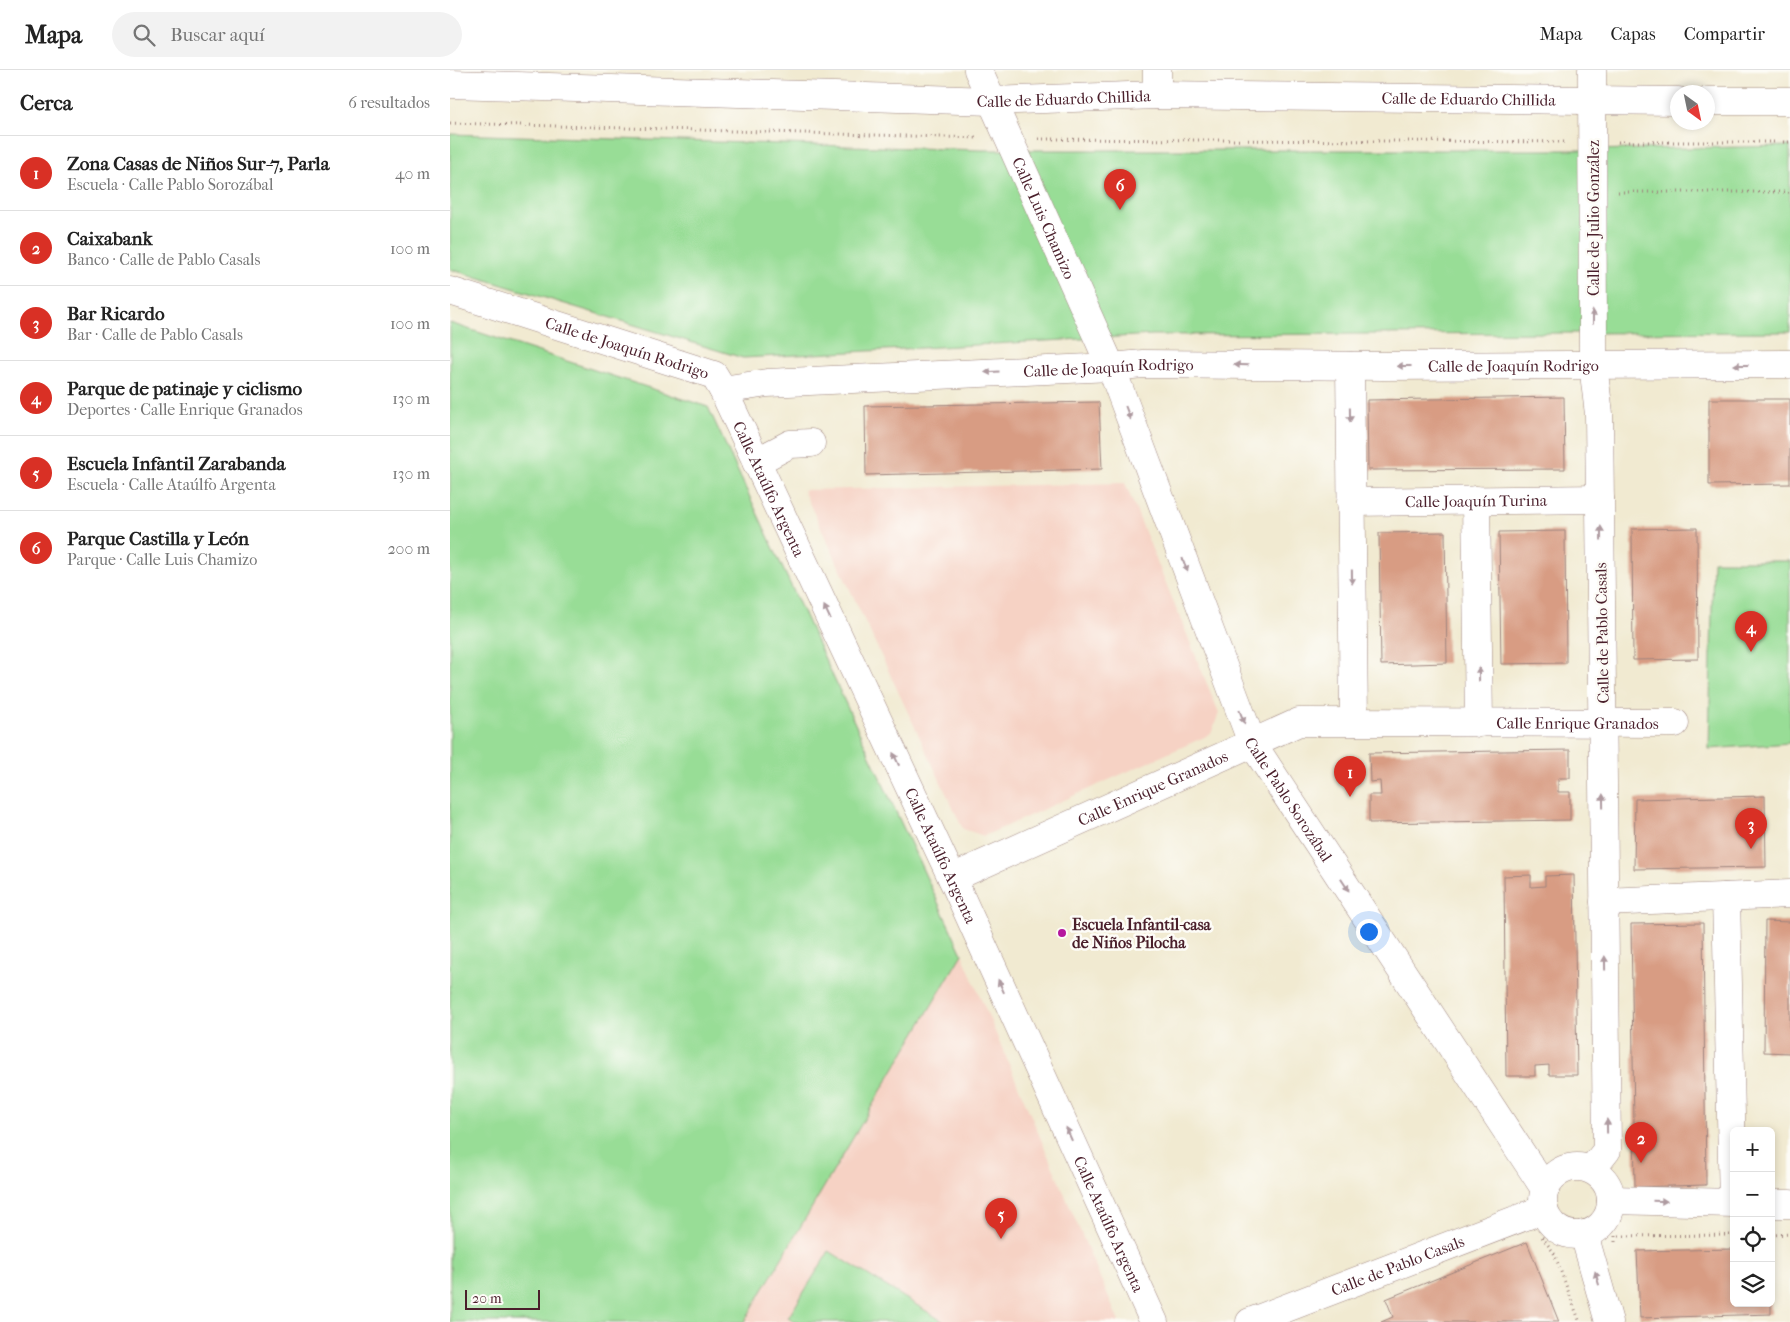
<!DOCTYPE html>
<html lang="es">
<head>
<meta charset="utf-8">
<style>
  body { margin:0; font-family:"IM FELL French Canon",serif; background:#f2f2f2; color:#222 }
  .controls { position:absolute; right:15px; bottom:15px; display:grid; overflow:hidden; border-radius:8px; box-shadow:0 2px 8px #0003 }
  .controls button { width:45px; height:45px; display:grid; place-items:center; padding:0; border:0; border-bottom:1px solid #e0e0e0; background:#fff; color:#222; font:25px sans-serif }
  .compass { position:absolute; left:1220px; top:15px; width:45px; height:45px; border-radius:50%; background:#fff; box-shadow:0 2px 8px #0003; rotate:147deg }
  .scale { position:absolute; left:15px; bottom:12px; width:75px; box-sizing:border-box; padding-left:5px; border:2px solid #4a1f2b; border-top:0; font-size:14px; line-height:18px; white-space:nowrap; color:#4a1f2b; -webkit-text-stroke:4px #fdfcf7; paint-order:stroke }
  .you { position:absolute; left:918px; top:861px; width:18px; height:18px; margin:-12px; border:4px solid #fff; border-radius:50%; background:#1a73e8; box-shadow:0 0 0 8px #1a73e833 }
  .badge { display:grid; place-items:center; width:32px; height:32px; border-radius:50%; background:#d93025; color:#fff; font-size:16px; font-weight:700 }
  .pin { position:absolute; translate:-50% -41px; filter:drop-shadow(0 1px 2px #0008) }
  .pin::after { content:''; position:absolute; top:26px; width:18px; height:15px; background:inherit; clip-path:polygon(0 0,100% 0,50% 100%) }
  .list { margin:0; padding:0; list-style:none }
  h2 { display:flex; justify-content:space-between; align-items:center; height:65px; margin:0; padding:0 20px; font-size:21px }
  h2 small { font-size:16px; font-weight:400; color:#767676 }
  .list li { display:grid; grid-template-columns:32px 1fr auto; gap:15px; align-items:center; box-sizing:border-box; height:75px; padding:0 20px; border-top:1px solid #e0e0e0 }
  .list b { display:block; font-size:19px; white-space:nowrap }
  .list p { margin:0; font-size:16px; white-space:nowrap; color:#767676 }
  .list em { font-size:16px; font-style:normal; color:#767676 }
  .icon { flex:none; width:28px; height:28px; fill:none; stroke:currentColor; stroke-width:2; stroke-linecap:round; stroke-linejoin:round }
  .map { position:relative; flex:none; width:1340px; height:1252px; overflow:hidden }
  header { display:flex; align-items:center; gap:30px; box-sizing:border-box; height:70px; padding:0 25px; background:#fff; border-bottom:1px solid #e0e0e0 }
  header strong { font-size:24px }
  nav { display:flex; gap:28px; margin-inline-start:auto; font-size:18px }
  .search { width:350px; height:45px; background:#f2f2f2; display:flex; align-items:center; gap:12px; box-sizing:border-box; padding:0 18px; border-radius:28px; color:#767676; font-size:19px }
  main { display:flex }
  aside { flex:1; background:#fff }
  .map>svg:first-child { display:block }
</style>
</head>
<body>
<header>
<strong>Mapa</strong>
<div class="search"><svg class="icon" aria-label="search" viewBox="0 0 24 24"><circle cx="10" cy="10" r="6"/><path d="M15 15l6 6"/></svg>Buscar aquí</div>
<nav><a>Mapa</a><a>Capas</a><a>Compartir</a></nav>
</header>
<main>
<aside>
<h2>Cerca<small>6 resultados</small></h2>
<ul class="list">
<li><span class="badge">1</span><div><b>Zona Casas de Niños Sur-7, Parla</b><p>Escuela · Calle Pablo Sorozábal</p></div><em>40 m</em></li>
<li><span class="badge">2</span><div><b>Caixabank</b><p>Banco · Calle de Pablo Casals</p></div><em>100 m</em></li>
<li><span class="badge">3</span><div><b>Bar Ricardo</b><p>Bar · Calle de Pablo Casals</p></div><em>100 m</em></li>
<li><span class="badge">4</span><div><b>Parque de patinaje y ciclismo</b><p>Deportes · Calle Enrique Granados</p></div><em>130 m</em></li>
<li><span class="badge">5</span><div><b>Escuela Infantil Zarabanda</b><p>Escuela · Calle Ataúlfo Argenta</p></div><em>130 m</em></li>
<li><span class="badge">6</span><div><b>Parque Castilla y León</b><p>Parque · Calle Luis Chamizo</p></div><em>200 m</em></li>
</ul>
</aside>
<div class="map">
<svg width="1340" height="1252" viewBox="0 0 1340 1252">
  <rect width="100%" height="100%" fill="#fdfcf7"/>
  <filter id="ink" filterUnits="userSpaceOnUse"><feTurbulence type="fractalNoise" baseFrequency=".02" numOctaves="2"/><feDisplacementMap in="SourceGraphic" scale="10" xChannelSelector="R" yChannelSelector="G"/><feConvolveMatrix kernelMatrix="1 2 1 2 8 2 1 2 1" color-interpolation-filters="sRGB"/></filter>
  <filter id="wash" filterUnits="userSpaceOnUse"><feTurbulence type="fractalNoise" baseFrequency=".0096" numOctaves="4" result="noise"/><feDisplacementMap in="SourceGraphic" scale="20" xChannelSelector="R" yChannelSelector="G"/><feGaussianBlur stdDeviation="1.12" result="paint"/><feColorMatrix in="noise" values="0 0 0 0 0 0 0 0 0 0 0 0 0 0 0 0 0 1.4 0 .05"/><feComposite in="paint" operator="in"/></filter>
  <g filter="url(#wash)">
    <rect width="100%" height="100%" fill="#f1ead1"/>
    <path fill="#f6d2c4" d="M675,413L769,643L761,664L534,766L513,759L353,420Z
      M512,884L669,1252H294L359,1143Z"/>
    <path fill="#98dd96" stroke="#717e60" d="M0,64L531,80H1136L1340,76V262L703,265L293,288L0,199Z
      M0,253L258,337L512,884L294,1252H0Z
      M1263,491H1340V673L1259,679Z
      M379,1181L494,1252H344L338,1248Z"/>
    <g id="blocks">
      <path fill="#d89c83" d="M1114,327L1115,399L918,400L917,330Z
        M1259,329H1340V414L1259,415Z
        M649,332L652,399L416,405L415,336Z
        M1247,458L1248,589L1183,590L1182,459Z
        M1115,461L1116,593L1051,594L1049,462Z
        M995,462L997,593L931,595L929,463Z
        M1120,680V708H1108V722H1120V750L919,753V725H931L930,711L920,712L919,683Z
        M1315,726L1316,797L1184,799L1185,729Z
        M1081,805V817L1095,816V806L1124,805L1127,1005H1099V995L1085,996V1006H1056L1054,806Z
        M1315,851L1340,852V983L1314,982Z
        M1253,853L1256,1115L1185,1117L1181,854Z
        M1077,1172L1109,1252H931L943,1247L936,1229Z
        M1284,1179V1233H1321V1244L1190,1248L1187,1181Z"/>
    </g>
  </g>
  <g filter="url(#ink)">
    <use href="#blocks" fill-opacity="0" stroke="#9e847e" stroke-width="1"/>
    <g fill="none" stroke-linecap="round" stroke-linejoin="round">
      <g stroke="#9e847e" stroke-width="29">
        <g id="minor">
          <path id="s1" d="M528,0L661,297L802,673L1095,1119"/>
          <path id="s2" d="M0,14L542,31L707,25L1228,31"/>
          <path d="M707,25V0"/>
          <path d="M1258,31H1340"/>
          <path id="s3" d="M0,221L264,305L273,320L317,313L661,297L693,294L933,296L1340,294"/>
          <path d="M900,296L904,652"/>
          <path id="s4" d="M273,320L502,808L704,1252"/>
          <path d="M306,392L340,374L361,373"/>
          <path d="M1026,430L1029,653"/>
          <path id="s5" d="M901,432L1150,429"/>
          <path id="s6" d="M502,808L849,652L1225,653"/>
          <path d="M1276,827L1283,1133"/>
          <path d="M1154,832L1340,824"/>
          <circle cx="1127" cy="1131" r="34"/>
          <path d="M1142,1099L1157,1080L1149,344L1143,295V279L1142,0"/>
          <path d="M1161,1130L1284,1133"/>
          <path d="M1321,1134H1340"/>
          <path d="M1134,1164L1159,1252"/>
          <path id="s7" d="M800,1252L1094,1139"/>
        </g>
      </g>
      <path stroke="#9e847e" stroke-width="3" stroke-dasharray="1 4" stroke-linecap="butt" d="M0,53L529,68
        M588,69L1116,72
        M1168,72H1340
        M1168,122H1340
        M1321,1165L1340,1164
        M1092,1167L1104,1183L1129,1250
        M1165,1172V1166L1284,1165"/>
      <use href="#minor" stroke="#fff" stroke-width="28"/>
    </g>
    <defs><path id="oneway-solid" d="M-6-.8H1V-3.2L6.5 0L1 3.2V.8H-6Z" transform="scale(1.25)"/></defs>
    <g fill="#ae9aa0">
      <use href="#oneway-solid" transform="translate(1143 247) rotate(-90)"/>
      <use href="#oneway-solid" transform="translate(791 295) rotate(-179)"/>
      <use href="#oneway-solid" transform="translate(1291 295) rotate(180)"/>
      <use href="#oneway-solid" transform="translate(954 296) rotate(180)"/>
      <use href="#oneway-solid" transform="translate(542 302) rotate(177)"/>
      <use href="#oneway-solid" transform="translate(678 343) rotate(69)"/>
      <use href="#oneway-solid" transform="translate(900 345) rotate(89)"/>
      <use href="#oneway-solid" transform="translate(1151 463) rotate(-91)"/>
      <use href="#oneway-solid" transform="translate(735 495) rotate(69)"/>
      <use href="#oneway-solid" transform="translate(902 507) rotate(89)"/>
      <use href="#oneway-solid" transform="translate(377 542) rotate(-115)"/>
      <use href="#oneway-solid" transform="translate(1029 604) rotate(-91)"/>
      <use href="#oneway-solid" transform="translate(792 647) rotate(69)"/>
      <use href="#oneway-solid" transform="translate(446 689) rotate(-115)"/>
      <use href="#oneway-solid" transform="translate(1153 731) rotate(-91)"/>
      <use href="#oneway-solid" transform="translate(895 815) rotate(57)"/>
      <use href="#oneway-solid" transform="translate(1155 893) rotate(-91)"/>
      <use href="#oneway-solid" transform="translate(551 916) rotate(-114)"/>
      <use href="#oneway-solid" transform="translate(1157 1056) rotate(-91)"/>
      <use href="#oneway-solid" transform="translate(619 1064) rotate(-114)"/>
      <use href="#oneway-solid" transform="translate(1210 1131) rotate(1)"/>
      <use href="#oneway-solid" transform="translate(1147 1208) rotate(-106)"/>
    </g>
  </g>
  <circle fill="#b5179e" stroke="#fdfcf7" stroke-width="2" cx="612" cy="863" r="5"/>
  <g text-anchor="middle" dominant-baseline="central" stroke-width="5" stroke-linejoin="round" paint-order="stroke">
    <g font-size="16" fill="#4a1f2b" stroke="#fdfcf7">
      <text stroke="none"><textPath href="#s2" startOffset="614">Calle de Eduardo Chillida</textPath></text>
      <text stroke="none"><textPath href="#s2" startOffset="1019">Calle de Eduardo Chillida</textPath></text>
      <text transform="translate(1143 148) rotate(-90)">Calle de Julio González</text>
      <text stroke="none"><textPath href="#s1" startOffset="162">Calle Luis Chamizo</textPath></text>
      <text stroke="none"><textPath href="#s3" startOffset="186">Calle de Joaquín Rodrigo</textPath></text>
      <text stroke="none"><textPath href="#s3" startOffset="1086">Calle de Joaquín Rodrigo</textPath></text>
      <text stroke="none"><textPath href="#s3" startOffset="681">Calle de Joaquín Rodrigo</textPath></text>
      <text stroke="none"><textPath href="#s4" startOffset="109">Calle Ataúlfo Argenta</textPath></text>
      <text stroke="none"><textPath href="#s5" startOffset="125">Calle Joaquín Turina</textPath></text>
      <text transform="translate(1152 563) rotate(-91)">Calle de Pablo Casals</text>
      <text stroke="none"><textPath href="#s6" startOffset="659">Calle Enrique Granados</textPath></text>
      <text stroke="none"><textPath href="#s6" startOffset="220">Calle Enrique Granados</textPath></text>
      <text stroke="none"><textPath href="#s1" startOffset="794">Calle Pablo Sorozábal</textPath></text>
      <text stroke="none"><textPath href="#s4" startOffset="514">Calle Ataúlfo Argenta</textPath></text>
      <text stroke="none"><textPath href="#s4" startOffset="919">Calle Ataúlfo Argenta</textPath></text>
      <text stroke="none"><textPath href="#s7" startOffset="158">Calle de Pablo Casals</textPath></text>
    </g>
    <g font-size="16" font-weight="bold" fill="#4a1f2b" stroke="#fdfcf7" text-anchor="start">
      <text x="622" y="854">Escuela Infantil-casa<tspan x="622" dy="18">de Niños Pilocha</tspan></text>
    </g>
  </g>
</svg>
<div class="controls">
<button>+</button>
<button>−</button>
<button><svg class="icon" aria-label="locate" viewBox="0 0 24 24"><circle cx="12" cy="12" r="6"/><path d="M12 2v4M12 18v4M2 12h4M18 12h4"/></svg></button>
<button><svg class="icon" aria-label="layers" viewBox="0 0 24 24"><path d="M12 4l9 5-9 5-9-5zM3 14l9 5 9-5"/></svg></button>
</div>
<svg class="compass" viewBox="-18 -18 36 36"><path d="M0-13l5 13h-10z" fill="#e53935"/><path d="M0 13l5-13h-10z" fill="#767676"/></svg>
<div class="scale">20 m</div>
<div class="you"></div>
<div class="pin badge" style="left:900px;top:727px">1</div>
<div class="pin badge" style="left:1191px;top:1093px">2</div>
<div class="pin badge" style="left:1301px;top:779px">3</div>
<div class="pin badge" style="left:1301px;top:582px">4</div>
<div class="pin badge" style="left:551px;top:1169px">5</div>
<div class="pin badge" style="left:670px;top:140px">6</div>
</div>
</main>
</body>
</html>
